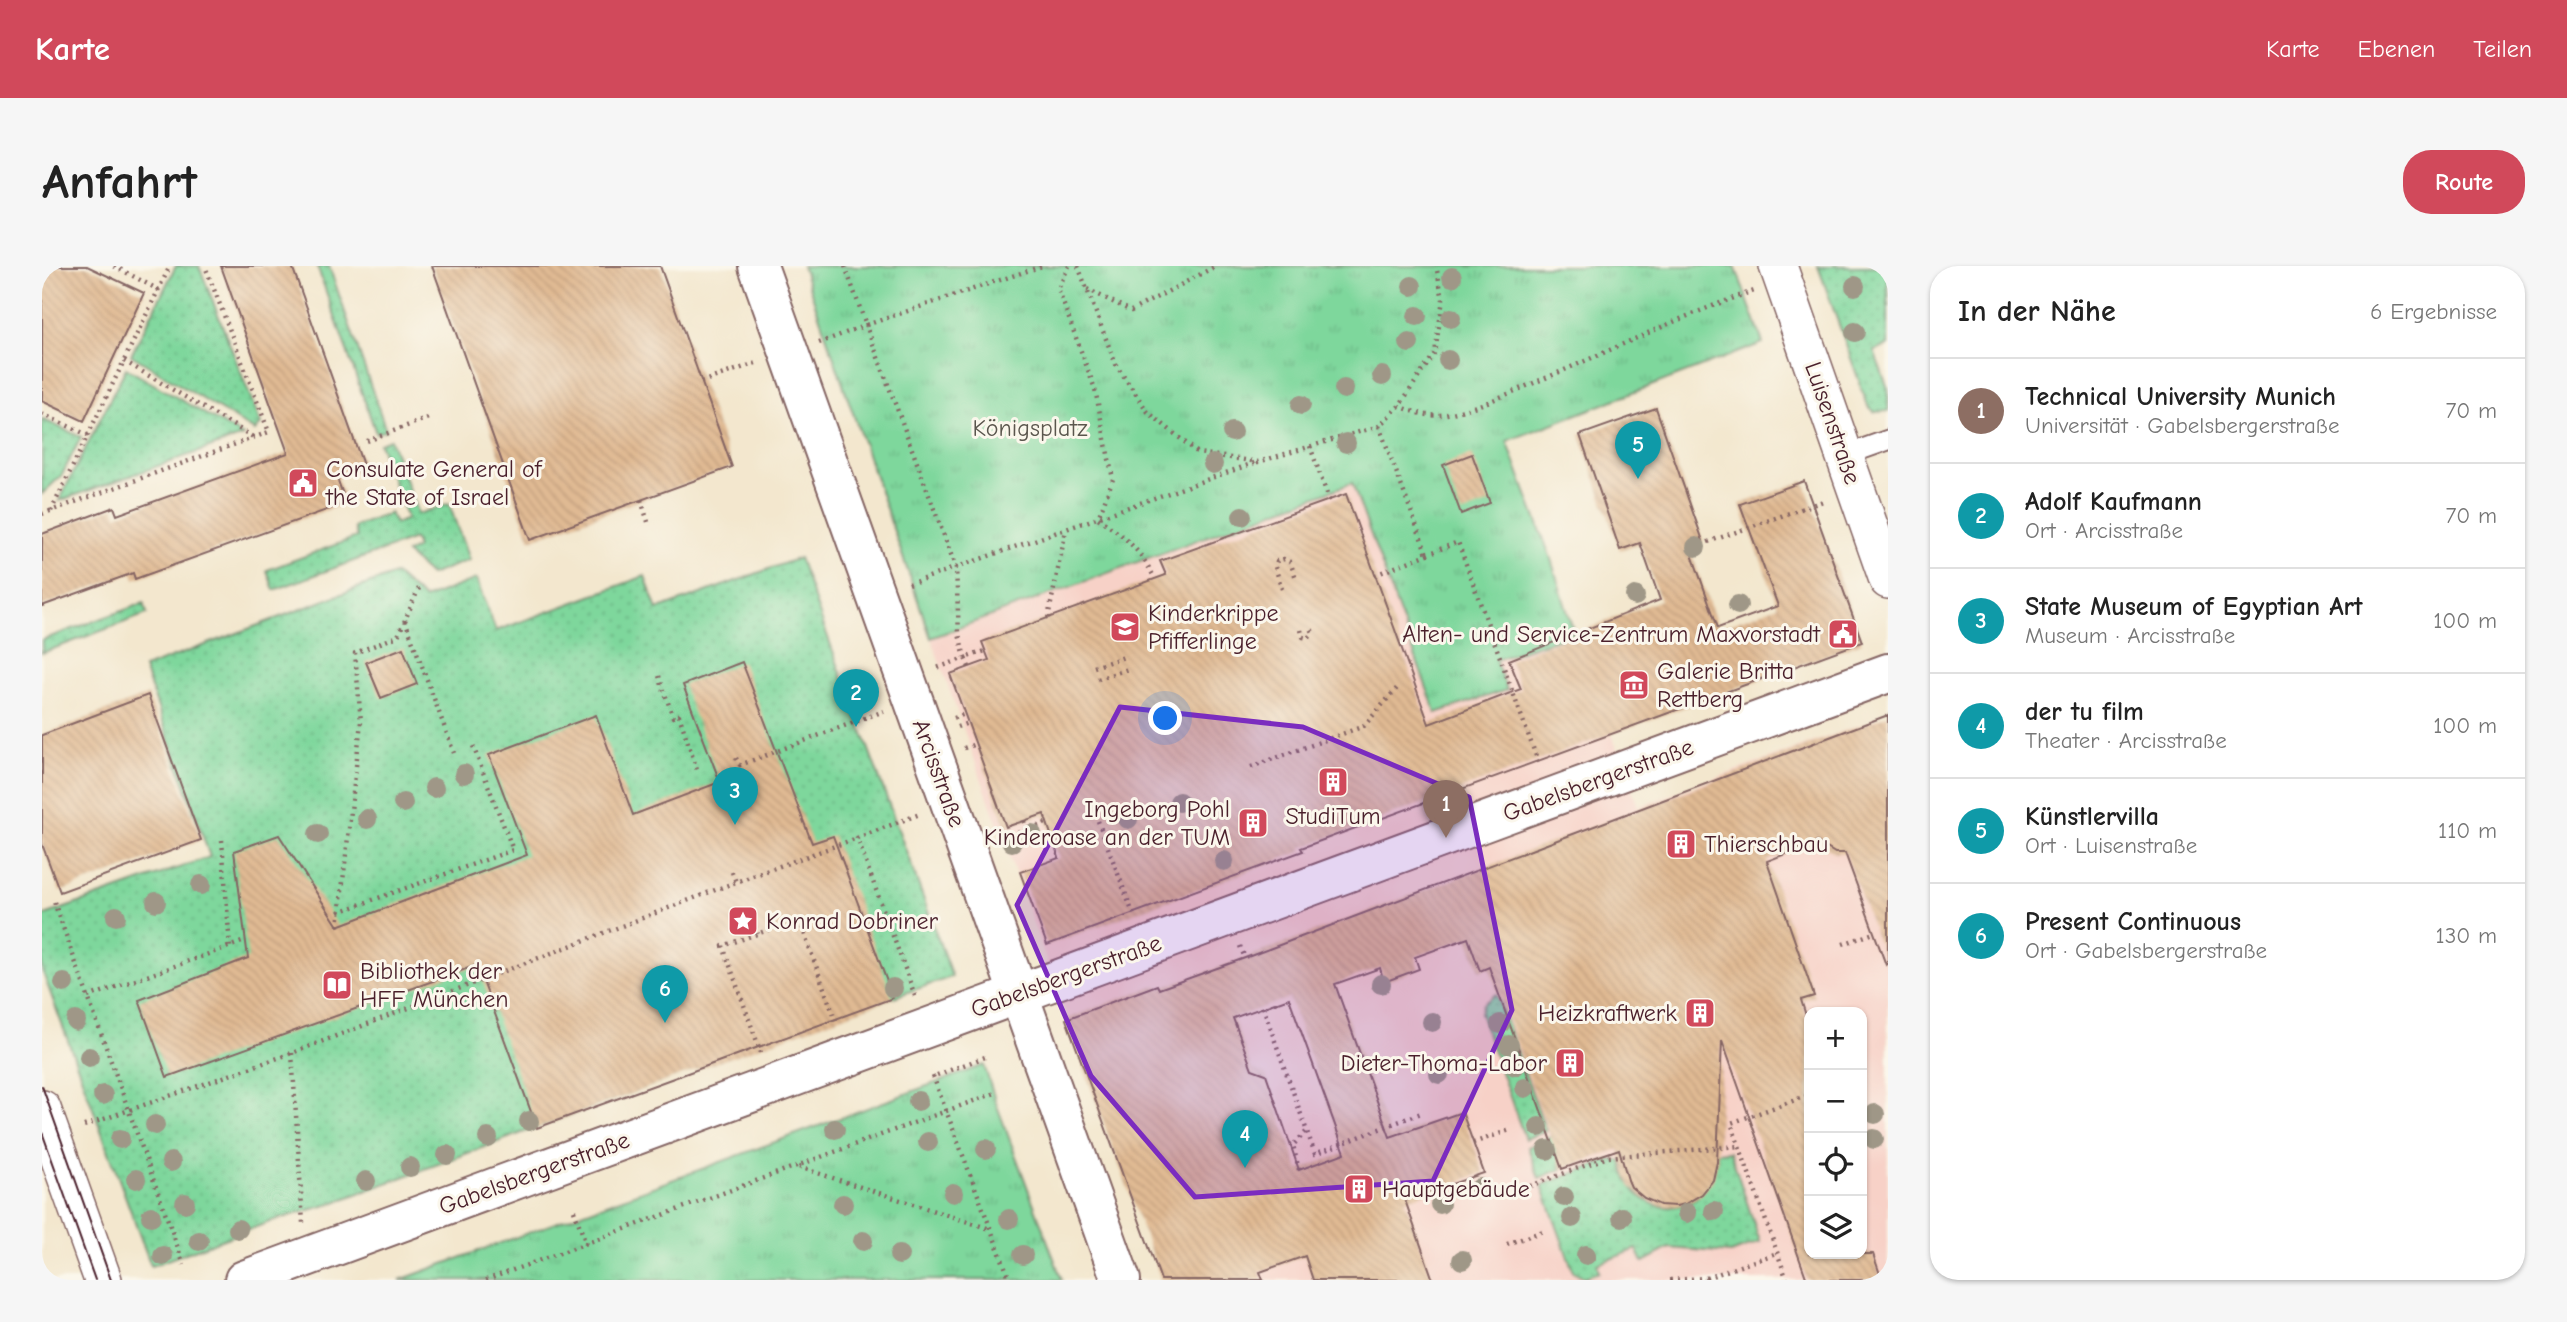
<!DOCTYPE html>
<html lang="de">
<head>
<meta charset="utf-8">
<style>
  body { margin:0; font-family:"Comic Neue",sans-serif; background:#f6f6f6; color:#222 }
  .controls { position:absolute; right:21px; bottom:21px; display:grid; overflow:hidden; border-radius:14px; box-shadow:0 2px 5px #0004 }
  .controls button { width:63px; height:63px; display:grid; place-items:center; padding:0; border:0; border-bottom:2px solid #e0e0e0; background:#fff; color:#222; font:35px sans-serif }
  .you { position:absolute; left:1124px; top:453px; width:24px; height:24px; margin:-18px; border:5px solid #fff; border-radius:50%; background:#1a73e8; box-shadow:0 0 0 10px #1a73e833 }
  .badge { display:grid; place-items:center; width:46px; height:46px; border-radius:50%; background:#d1495b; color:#fff; font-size:23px; font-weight:700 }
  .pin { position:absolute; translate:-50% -58px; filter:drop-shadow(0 2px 4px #0008) }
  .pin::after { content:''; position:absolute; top:37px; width:24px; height:21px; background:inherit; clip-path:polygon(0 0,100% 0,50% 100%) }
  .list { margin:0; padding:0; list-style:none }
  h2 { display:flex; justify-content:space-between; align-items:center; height:91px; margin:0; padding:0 28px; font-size:30px }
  h2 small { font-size:23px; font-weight:400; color:#767676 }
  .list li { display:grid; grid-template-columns:46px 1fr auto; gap:21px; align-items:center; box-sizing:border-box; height:105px; padding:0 28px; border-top:2px solid #e0e0e0 }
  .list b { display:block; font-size:26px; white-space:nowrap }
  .list p { margin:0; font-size:23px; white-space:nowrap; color:#767676 }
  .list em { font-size:23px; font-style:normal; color:#767676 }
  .icon { flex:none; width:38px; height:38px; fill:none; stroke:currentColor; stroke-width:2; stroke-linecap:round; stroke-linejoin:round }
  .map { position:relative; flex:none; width:1846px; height:1014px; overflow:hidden; border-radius:28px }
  header { display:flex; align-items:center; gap:42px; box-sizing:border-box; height:98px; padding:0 35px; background:#d1495b; color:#fff }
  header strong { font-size:33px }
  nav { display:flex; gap:38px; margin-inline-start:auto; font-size:24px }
  .intro { display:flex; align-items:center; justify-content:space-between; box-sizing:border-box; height:168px; padding:0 42px }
  h1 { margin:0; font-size:49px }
  .button { padding:18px 32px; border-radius:28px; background:#d1495b; color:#fff; font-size:24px; font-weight:700 }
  main { display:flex; gap:42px; padding:0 42px }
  aside { flex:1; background:#fff; border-radius:28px; box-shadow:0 2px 5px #0004 }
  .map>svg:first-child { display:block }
</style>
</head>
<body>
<header>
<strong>Karte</strong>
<nav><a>Karte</a><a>Ebenen</a><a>Teilen</a></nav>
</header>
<div class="intro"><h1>Anfahrt</h1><a class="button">Route</a></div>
<main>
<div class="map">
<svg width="1846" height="1014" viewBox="0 0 1846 1014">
  <defs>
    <pattern id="grass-dots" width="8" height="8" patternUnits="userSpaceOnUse" patternTransform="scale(1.75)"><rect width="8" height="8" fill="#7ed79c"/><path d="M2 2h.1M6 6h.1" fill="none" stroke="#6eb887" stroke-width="1.8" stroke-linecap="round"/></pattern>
    <pattern id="park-tufts" width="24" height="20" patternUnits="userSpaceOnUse" patternTransform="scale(1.75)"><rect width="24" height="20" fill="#7ed79c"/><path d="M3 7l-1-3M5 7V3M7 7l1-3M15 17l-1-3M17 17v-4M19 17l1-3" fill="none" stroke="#6eb887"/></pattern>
    <pattern id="building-back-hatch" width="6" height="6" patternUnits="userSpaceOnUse" patternTransform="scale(1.75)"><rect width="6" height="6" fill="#e0ba93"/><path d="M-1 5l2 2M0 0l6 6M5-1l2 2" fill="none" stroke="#c29f7f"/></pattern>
  </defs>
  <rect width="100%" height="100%" fill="#fbf7ec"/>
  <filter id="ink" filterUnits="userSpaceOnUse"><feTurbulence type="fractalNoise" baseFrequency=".0143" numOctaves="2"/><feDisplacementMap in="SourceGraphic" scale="14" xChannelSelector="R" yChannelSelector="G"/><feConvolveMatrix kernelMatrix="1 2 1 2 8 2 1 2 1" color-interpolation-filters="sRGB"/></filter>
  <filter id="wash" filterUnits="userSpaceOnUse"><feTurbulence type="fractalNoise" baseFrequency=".00686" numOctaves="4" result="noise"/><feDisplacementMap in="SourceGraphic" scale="28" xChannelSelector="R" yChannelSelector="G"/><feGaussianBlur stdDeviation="1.57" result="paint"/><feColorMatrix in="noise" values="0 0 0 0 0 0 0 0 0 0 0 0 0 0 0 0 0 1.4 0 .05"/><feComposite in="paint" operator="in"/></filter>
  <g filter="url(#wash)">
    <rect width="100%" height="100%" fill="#f3e7ce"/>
    <path fill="#f7d1c7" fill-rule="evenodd" d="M1464,175L1596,541L1845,449L1846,1014H1119L889,372L1311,217ZM1767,746H1820V988H1767Z"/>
    <path fill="url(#grass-dots)" stroke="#647b64" stroke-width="2" d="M134,0H157L219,158L213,165L89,89Z
      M275,0H287L344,164L334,167Z
      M1776,0H1846V80L1832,85L1846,123V145L1833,146L1826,140Z
      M84,102L201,170L17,235Z
      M0,153L39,171L20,209L0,228Z
      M348,173L376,248L407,238L427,294L388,309L364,287L375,282L372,273L232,324L225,304L315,271L312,261L348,247L353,258L365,253L337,177Z
      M757,292L910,711L799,749L285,939L233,954L109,1000L0,704V650L168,591L102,402L353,308L382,333L434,313L454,365L603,310L615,344Z
      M102,337L105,348L0,387V374Z
      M1454,728L1504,865L1483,873L1438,747L1441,738Z
      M1510,870L1520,903L1497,912L1486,881Z
      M1688,885L1718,976L1689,987L1627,982L1601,996L1595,983L1555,998L1557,1006L1542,1011L1531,1005L1500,919L1567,894L1580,895C1591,961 1673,954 1675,886Z"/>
    <path fill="url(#park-tufts)" stroke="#647b64" stroke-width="2" d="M760,0H1693L1721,77L1465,175L1508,290L1532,367L1453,394L1465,424L1394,447L1310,217L889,372Z
      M942,799L954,837L1020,1014H358Z"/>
    <g id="blocks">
      <path fill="url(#building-back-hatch)" fill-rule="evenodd" d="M0,0H45L102,27L42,155L0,135Z
        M179,0H250L322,202L295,212L304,237L93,313L91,307L0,340V268L72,241L75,249L246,187Z
        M390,0H618L690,201L488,274Z
        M1614,142L1661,275L1647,280L1676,362L1736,340L1698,238L1762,215L1820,376L1259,582L1261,585L1005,679L978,606L1017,592L1002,548L964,561L908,408L947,394L940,376L1124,309L1118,295L1304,228L1387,458L1479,423L1467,394L1618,334L1598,277L1578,284L1538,169Z
        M1430,188L1448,237L1419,248L1401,199Z
        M361,382L375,418L339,432L324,396Z
        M700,396L770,577L791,570L851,732L495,862L435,699L125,811L97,734L206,692L192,585L237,569L296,660L485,589L447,489L554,449L591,549L678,516L641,419Z
        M106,429L159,574L18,626L0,578V469Z
        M1846,449V698L1844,699L1803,587H1793L1775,576L1725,595L1772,730L1759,734L1767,759V988H1831L1840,1014H1765L1680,774L1675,896L1671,914L1660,928L1643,938L1634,940L1618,939L1602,932L1589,921L1586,914L1577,883L1520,903L1447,701L1438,705L1426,672L1373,691L1377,703L1342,716L1338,702L1293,718L1348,871L1420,846L1442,907L1363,934L1391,1014H1271L1263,990L1218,1006L1221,1014H1119L1024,753L1115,719L1117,723L1203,692ZM1247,732L1303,887L1257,904L1224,808L1210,803L1191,752Z"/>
    </g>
  </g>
  <g filter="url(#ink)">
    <use href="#blocks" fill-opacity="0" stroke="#856564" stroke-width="2"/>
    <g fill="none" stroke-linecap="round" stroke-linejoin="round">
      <g stroke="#856564" stroke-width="23">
        <path id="service" d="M1801,190L1846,174"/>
      </g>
      <g stroke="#856564" stroke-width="40">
        <path id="minor" d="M1736,0L1846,314
          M0,843L61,1014"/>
      </g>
      <g stroke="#856564" stroke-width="42">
        <path id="secondary" d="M716,0L1079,1014
          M202,1014L1846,407"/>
      </g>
      <path stroke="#856564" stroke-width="4.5" stroke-dasharray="2 5" stroke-linecap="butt" d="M72,0L117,24
        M803,0L824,59L1000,0
        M1027,0L1016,23L1053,123L1071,213L1056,252C1083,271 1098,283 1113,313
        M1036,0L1074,99L1106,146L1156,187L1216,196L1337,160L1357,140L1393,87L1401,33L1394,0
        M1045,23L1089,45L1174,0
        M777,77L824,59L914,302L917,368L923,392L895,402
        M82,95L211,171
        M659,116L714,97
        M1357,140C1370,145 1384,151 1398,149C1426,146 1468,127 1494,116C1567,86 1637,50 1712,25
        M0,148L46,169
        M1337,160L1385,288
        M325,175L386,152
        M1268,180L1287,234
        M599,234L607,259
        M9,245L128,0
        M0,248L227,166L163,0
        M1666,276L1784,234
        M1333,309L1416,276L1498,501
        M867,318L1215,196
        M1240,323L1233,301L1235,295L1242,293L1248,296L1254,312
        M1006,352L1024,264
        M363,354L412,487
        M1259,364L1261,371L1266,372L1271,366L1268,361
        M927,401L923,392L943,385
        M1052,401L1082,391
        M617,410L631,451L637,449L656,507
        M1056,413L1086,403
        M912,452L923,448
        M915,461L926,457
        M922,482L934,478
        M694,492L698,499L842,445
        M1209,501L1322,460L1355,422
        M982,555L984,564L1004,557
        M1056,555L1092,650
        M180,574L188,681
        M956,574L984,564
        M690,606L694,616
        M12,636L142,999
        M297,646L471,584L431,480
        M710,654L716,668
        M296,660L319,456L313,387L356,370L377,322
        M1801,678L1832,667
        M1198,680L1203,692
        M873,730L815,572L878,548
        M46,731L203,675
        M1221,741L1273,888L1379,847
        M250,787L261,957
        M719,787L681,680L757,653L795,758
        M895,809L943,791
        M891,810L968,1014
        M42,860L250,787L694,616L815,572
        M1431,877L1468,864
        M757,901L948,963
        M1257,904L1251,879L1265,865
        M1488,920L1566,891L1697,880
        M532,944L544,978
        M1465,978L1504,964
        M1664,1012L1735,987
        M444,1014L956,826
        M1628,1014L1664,1012V1014
        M1745,1014L1689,857L1767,829"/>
      <use href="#service" stroke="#fff" stroke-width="19"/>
      <use href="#minor" stroke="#fff" stroke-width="37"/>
      <use href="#secondary" stroke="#fff" stroke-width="38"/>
      <path stroke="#4a1f2b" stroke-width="2" d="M0,820L69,1014
        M0,866L53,1014"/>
    </g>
    <g fill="#9f9787">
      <circle cx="1410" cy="11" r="10"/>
      <circle cx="1370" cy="20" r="10"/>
      <circle cx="1813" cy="20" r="10"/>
      <circle cx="1375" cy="50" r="10"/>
      <circle cx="1409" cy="52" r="10"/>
      <circle cx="1813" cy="66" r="10"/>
      <circle cx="1367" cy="77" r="10"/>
      <circle cx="1406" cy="94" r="10"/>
      <circle cx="1340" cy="110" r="10"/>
      <circle cx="1302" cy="123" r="10"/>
      <circle cx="1259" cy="139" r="10"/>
      <circle cx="1190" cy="166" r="10"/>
      <circle cx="1304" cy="177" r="10"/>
      <circle cx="1171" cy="198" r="10"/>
      <circle cx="1200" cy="250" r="10"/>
      <circle cx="1654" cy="281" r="10"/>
      <circle cx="1593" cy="330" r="10"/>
      <circle cx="1696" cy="339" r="10"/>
      <circle cx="422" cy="508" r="10"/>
      <circle cx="392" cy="522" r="10"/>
      <circle cx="1137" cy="536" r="10"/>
      <circle cx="361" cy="537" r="10"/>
      <circle cx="325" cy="553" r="10"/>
      <circle cx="1086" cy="553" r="10"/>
      <circle cx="276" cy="568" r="10"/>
      <circle cx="990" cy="568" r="10"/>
      <circle cx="970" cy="576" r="10"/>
      <circle cx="1182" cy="595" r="10"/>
      <circle cx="159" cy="619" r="10"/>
      <circle cx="114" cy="636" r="10"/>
      <circle cx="74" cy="650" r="10"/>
      <circle cx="22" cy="717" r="10"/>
      <circle cx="1339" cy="718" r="10"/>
      <circle cx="851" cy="722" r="10"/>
      <circle cx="34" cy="755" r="10"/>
      <circle cx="1390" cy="756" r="10"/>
      <circle cx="1458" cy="758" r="10"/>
      <circle cx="1467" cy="779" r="10"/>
      <circle cx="47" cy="791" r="10"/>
      <circle cx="1473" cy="800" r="10"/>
      <circle cx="1397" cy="808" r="10"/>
      <circle cx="1483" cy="822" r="10"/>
      <circle cx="61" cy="829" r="10"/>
      <circle cx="876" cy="835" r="10"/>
      <circle cx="1833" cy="848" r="10"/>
      <circle cx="487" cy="855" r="10"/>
      <circle cx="113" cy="859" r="10"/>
      <circle cx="1497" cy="861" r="10"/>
      <circle cx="793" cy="863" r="10"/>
      <circle cx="446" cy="872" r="10"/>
      <circle cx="78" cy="873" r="10"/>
      <circle cx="1832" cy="873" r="10"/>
      <circle cx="886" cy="876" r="10"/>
      <circle cx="944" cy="883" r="10"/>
      <circle cx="1505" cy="884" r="10"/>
      <circle cx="405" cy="889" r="10"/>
      <circle cx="129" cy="896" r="10"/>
      <circle cx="368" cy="901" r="10"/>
      <circle cx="94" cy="913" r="10"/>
      <circle cx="324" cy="915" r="10"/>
      <circle cx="1438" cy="922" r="10"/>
      <circle cx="911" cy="927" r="10"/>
      <circle cx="1522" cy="931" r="10"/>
      <circle cx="143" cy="937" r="10"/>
      <circle cx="801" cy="938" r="10"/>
      <circle cx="1398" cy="938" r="10"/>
      <circle cx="1672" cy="945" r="10"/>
      <circle cx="1645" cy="947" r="10"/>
      <circle cx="109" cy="950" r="10"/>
      <circle cx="1580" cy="951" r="10"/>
      <circle cx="1530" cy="952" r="10"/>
      <circle cx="967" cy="953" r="10"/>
      <circle cx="196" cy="963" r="10"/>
      <circle cx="157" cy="975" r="10"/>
      <circle cx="821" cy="975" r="10"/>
      <circle cx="857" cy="989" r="10"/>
      <circle cx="981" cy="989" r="10"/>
      <circle cx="1544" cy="989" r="10"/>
      <circle cx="121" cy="990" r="10"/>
      <circle cx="1420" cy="994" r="10"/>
    </g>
  </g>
  <path fill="#7b2cbf" fill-opacity="0.2" stroke="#7b2cbf" stroke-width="5" stroke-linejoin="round" d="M1078,441L1261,461L1427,531L1470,744L1391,915L1153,931L1049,810L975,639Z"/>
  <defs>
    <g id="civic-square" transform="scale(1.575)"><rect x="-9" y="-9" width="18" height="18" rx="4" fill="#d1495b" stroke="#fbf7ec"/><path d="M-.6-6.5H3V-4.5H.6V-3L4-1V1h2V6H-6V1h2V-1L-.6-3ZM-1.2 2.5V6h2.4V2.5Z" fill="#fff"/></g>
    <g id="school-square" transform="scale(1.575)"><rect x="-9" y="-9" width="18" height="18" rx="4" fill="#d1495b" stroke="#fbf7ec"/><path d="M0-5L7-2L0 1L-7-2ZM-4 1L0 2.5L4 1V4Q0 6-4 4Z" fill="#fff"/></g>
    <g id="museum-square" transform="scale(1.575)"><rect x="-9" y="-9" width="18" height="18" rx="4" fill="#d1495b" stroke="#fbf7ec"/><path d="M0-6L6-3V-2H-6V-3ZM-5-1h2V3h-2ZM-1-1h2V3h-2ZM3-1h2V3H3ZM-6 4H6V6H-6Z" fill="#fff"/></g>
    <g id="building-square" transform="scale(1.575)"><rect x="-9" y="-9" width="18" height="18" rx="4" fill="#d1495b" stroke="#fbf7ec"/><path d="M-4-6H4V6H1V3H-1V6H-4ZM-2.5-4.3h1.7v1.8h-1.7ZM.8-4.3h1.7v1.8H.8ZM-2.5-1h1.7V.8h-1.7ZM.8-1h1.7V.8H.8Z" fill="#fff"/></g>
    <g id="sight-square" transform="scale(1.575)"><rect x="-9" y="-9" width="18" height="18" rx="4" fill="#d1495b" stroke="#fbf7ec"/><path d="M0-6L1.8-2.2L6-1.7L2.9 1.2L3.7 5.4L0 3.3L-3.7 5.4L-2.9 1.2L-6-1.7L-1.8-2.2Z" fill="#fff"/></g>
    <g id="library-square" transform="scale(1.575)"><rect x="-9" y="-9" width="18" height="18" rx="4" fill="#d1495b" stroke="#fbf7ec"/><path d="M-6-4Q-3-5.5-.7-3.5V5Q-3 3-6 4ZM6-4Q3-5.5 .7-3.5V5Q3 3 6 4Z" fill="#fff"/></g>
  </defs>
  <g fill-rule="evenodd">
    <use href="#civic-square" x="261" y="217"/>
    <use href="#school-square" x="1083" y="361"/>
    <use href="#civic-square" x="1801" y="368"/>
    <use href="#museum-square" x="1592" y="419"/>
    <use href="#building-square" x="1291" y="516"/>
    <use href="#building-square" x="1211" y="557"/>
    <use href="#building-square" x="1639" y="578"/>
    <use href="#sight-square" x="701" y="655"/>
    <use href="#library-square" x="295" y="719"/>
    <use href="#building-square" x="1658" y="747"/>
    <use href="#building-square" x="1528" y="797"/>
    <use href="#building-square" x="1317" y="923"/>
  </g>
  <g text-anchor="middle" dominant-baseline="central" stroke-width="6" stroke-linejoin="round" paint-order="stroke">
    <g font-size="24" fill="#4a1f2b" stroke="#fbf7ec">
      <text transform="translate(1791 157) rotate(71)">Luisenstraße</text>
      <text transform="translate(897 507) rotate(70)">Arcisstraße</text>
      <text transform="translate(1556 514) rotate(-20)">Gabelsbergerstraße</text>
      <text transform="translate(1024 710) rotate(-20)">Gabelsbergerstraße</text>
      <text transform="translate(492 907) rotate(-20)">Gabelsbergerstraße</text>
    </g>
    <g font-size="24" fill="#5a564d" stroke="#fbf7ec">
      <text x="988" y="162">Königsplatz</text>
    </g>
    <g font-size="24" fill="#4a1f2b" stroke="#fbf7ec" text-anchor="start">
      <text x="284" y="203">Consulate General of<tspan x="284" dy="28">the State of Israel</tspan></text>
      <text x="1106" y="347">Kinderkrippe<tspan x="1106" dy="28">Pfifferlinge</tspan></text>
      <text x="1778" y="368" text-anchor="end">Alten- und Service-Zentrum Maxvorstadt</text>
      <text x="1615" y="405">Galerie Britta<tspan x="1615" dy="28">Rettberg</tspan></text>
      <text x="1188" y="543" text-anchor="end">Ingeborg Pohl<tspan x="1188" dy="28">Kinderoase an der TUM</tspan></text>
      <text x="1291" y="550" text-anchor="middle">StudiTum</text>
      <text x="1662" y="578">Thierschbau</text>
      <text x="724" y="655">Konrad Dobriner</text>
      <text x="318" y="705">Bibliothek der<tspan x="318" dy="28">HFF München</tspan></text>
      <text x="1635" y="747" text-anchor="end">Heizkraftwerk</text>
      <text x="1505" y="797" text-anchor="end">Dieter-Thoma-Labor</text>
      <text x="1340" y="923">Hauptgebäude</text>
    </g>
  </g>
</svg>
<div class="controls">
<button>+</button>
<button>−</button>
<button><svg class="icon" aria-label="locate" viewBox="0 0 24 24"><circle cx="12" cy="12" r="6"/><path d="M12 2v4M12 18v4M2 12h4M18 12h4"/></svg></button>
<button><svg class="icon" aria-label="layers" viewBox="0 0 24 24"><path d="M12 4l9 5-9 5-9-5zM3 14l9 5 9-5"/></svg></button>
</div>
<div class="you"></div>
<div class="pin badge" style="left:1404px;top:572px;background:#8d6e63">1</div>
<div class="pin badge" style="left:814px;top:461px;background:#0f9aa8">2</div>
<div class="pin badge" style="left:693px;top:559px;background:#0f9aa8">3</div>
<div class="pin badge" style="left:1203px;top:902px;background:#0f9aa8">4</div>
<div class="pin badge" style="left:1596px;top:213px;background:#0f9aa8">5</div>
<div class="pin badge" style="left:623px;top:757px;background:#0f9aa8">6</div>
</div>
<aside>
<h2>In der Nähe<small>6 Ergebnisse</small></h2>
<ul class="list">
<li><span class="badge" style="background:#8d6e63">1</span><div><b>Technical University Munich</b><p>Universität · Gabelsbergerstraße</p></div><em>70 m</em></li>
<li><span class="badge" style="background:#0f9aa8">2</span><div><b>Adolf Kaufmann</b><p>Ort · Arcisstraße</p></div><em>70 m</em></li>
<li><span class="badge" style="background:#0f9aa8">3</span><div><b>State Museum of Egyptian Art</b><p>Museum · Arcisstraße</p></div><em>100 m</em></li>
<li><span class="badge" style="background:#0f9aa8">4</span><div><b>der tu film</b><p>Theater · Arcisstraße</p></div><em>100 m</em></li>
<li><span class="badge" style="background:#0f9aa8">5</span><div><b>Künstlervilla</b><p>Ort · Luisenstraße</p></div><em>110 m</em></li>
<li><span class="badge" style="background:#0f9aa8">6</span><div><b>Present Continuous</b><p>Ort · Gabelsbergerstraße</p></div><em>130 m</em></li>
</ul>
</aside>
</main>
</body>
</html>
